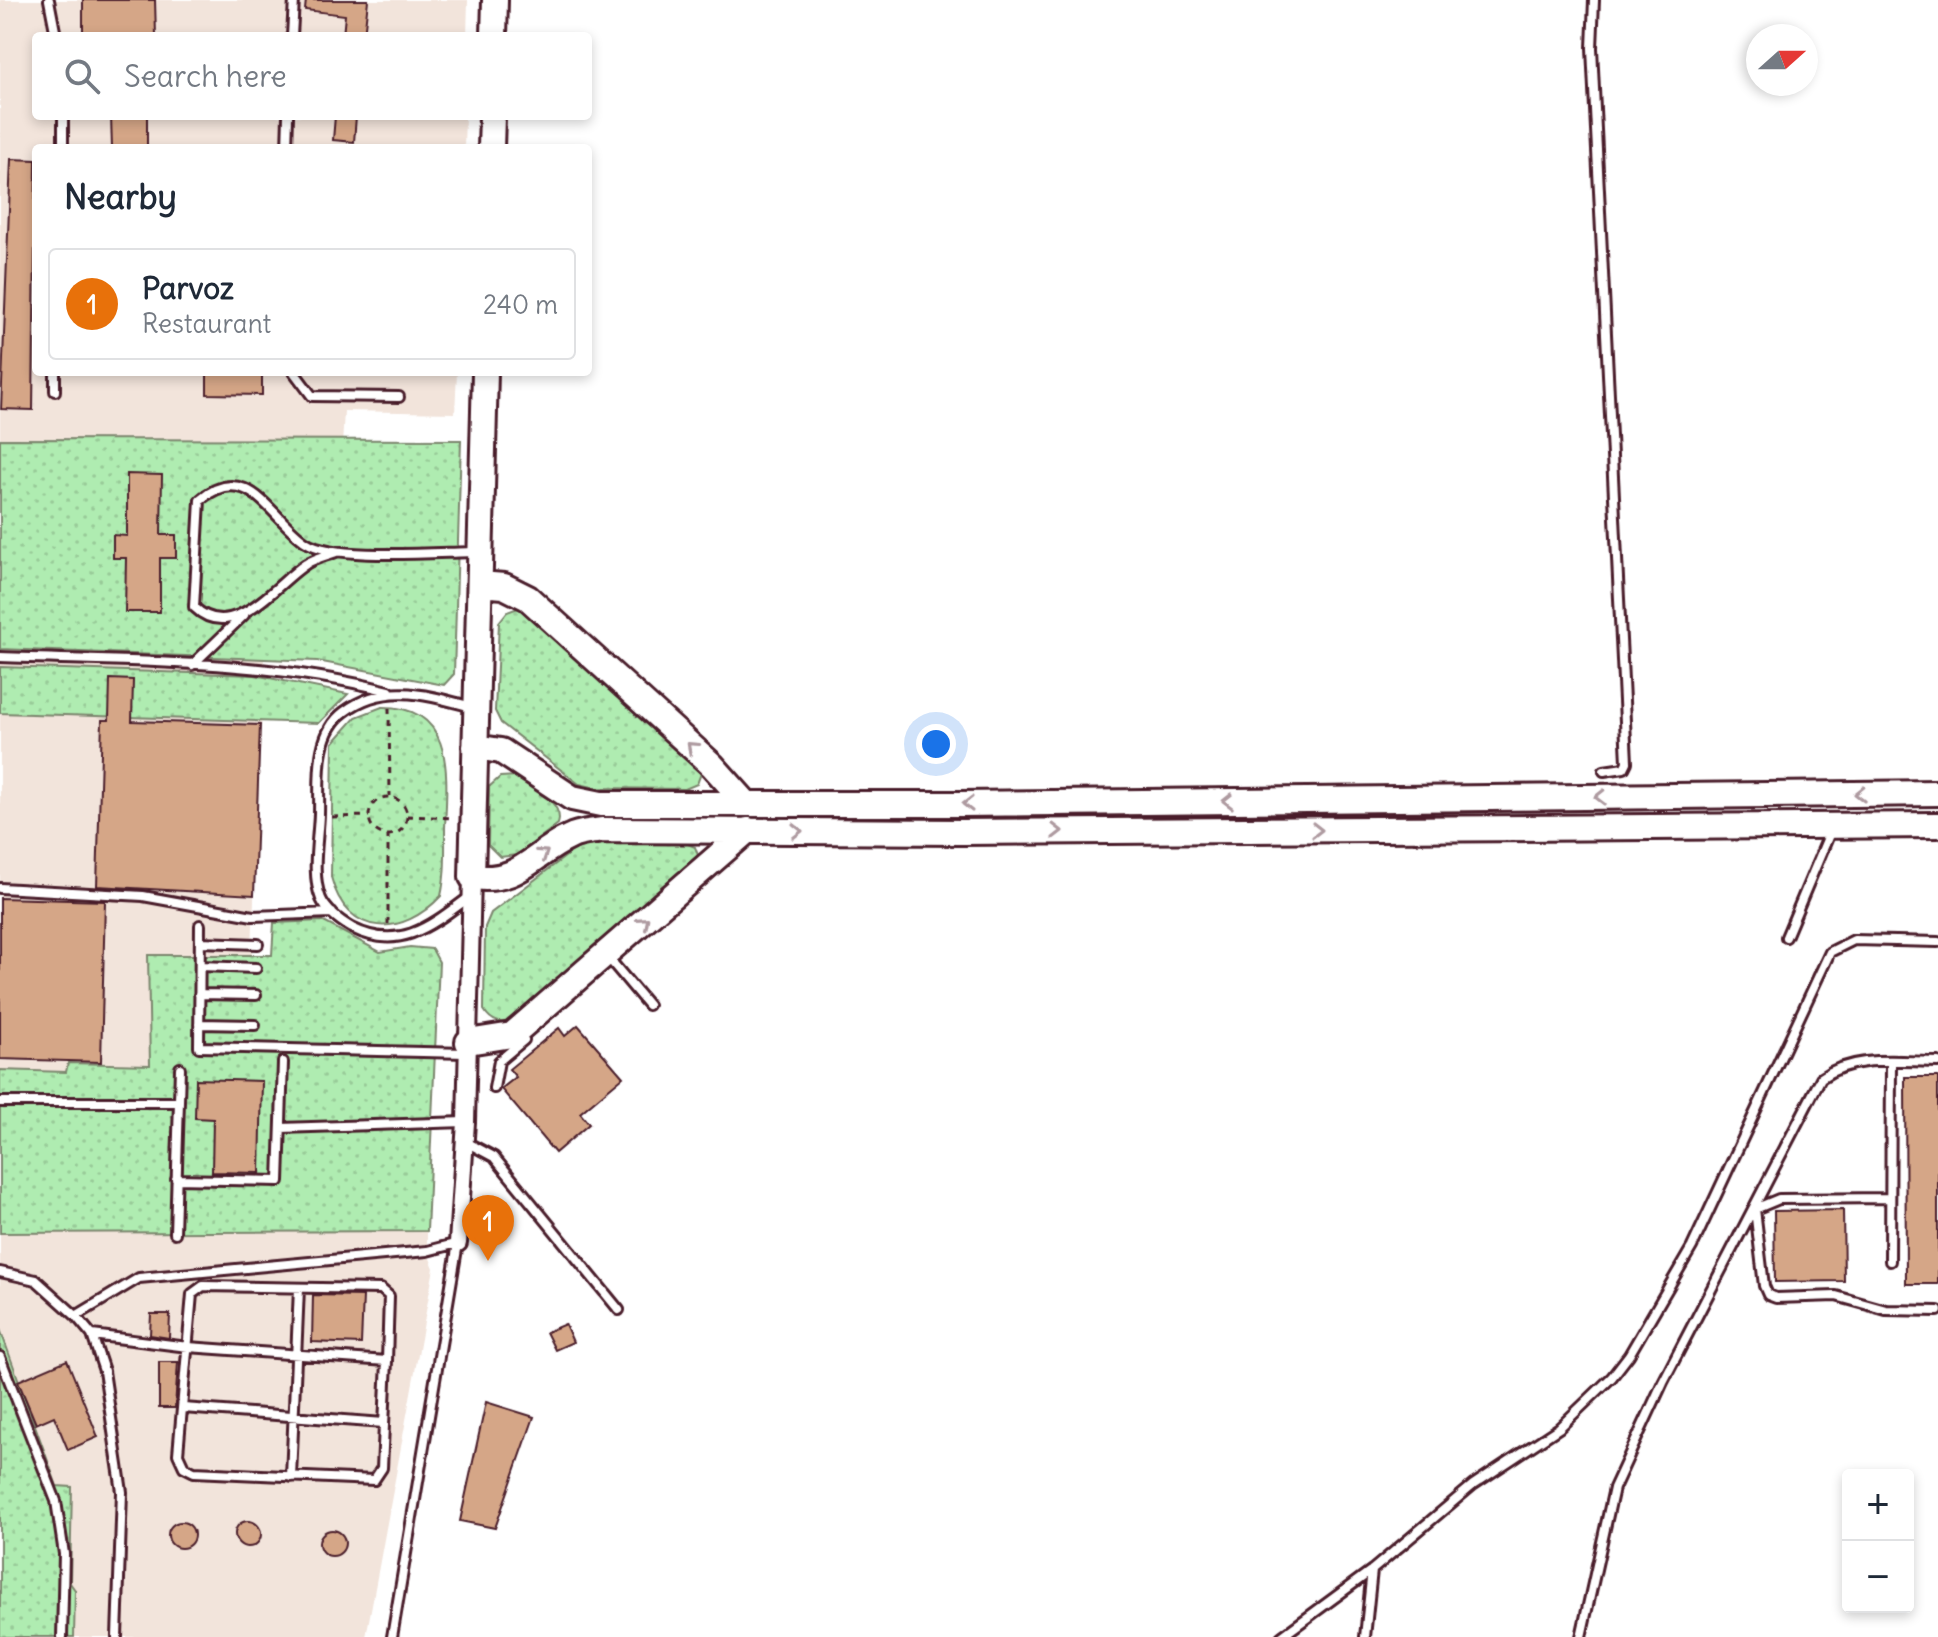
<!DOCTYPE html>
<html lang="en">
<head>
<meta charset="utf-8">
<style>
  body { margin:0; font-family:Delius,sans-serif; background:#f6f6f7; color:#1f2937 }
  .controls { position:absolute; right:24px; bottom:24px; display:grid; overflow:hidden; border-radius:8px; box-shadow:0 4px 12px #0003 }
  .controls button { width:72px; height:72px; display:grid; place-items:center; padding:0; border:0; border-bottom:2px solid #e0e1e3; background:#fff; color:#1f2937; font:40px sans-serif }
  .compass { position:absolute; left:1746px; top:24px; width:72px; height:72px; border-radius:50%; background:#fff; box-shadow:0 4px 12px #0003; rotate:69deg }
  .you { position:absolute; left:936px; top:744px; width:28px; height:28px; margin:-20px; border:6px solid #fff; border-radius:50%; background:#1a73e8; box-shadow:0 0 0 12px #1a73e833 }
  .badge { display:grid; place-items:center; width:52px; height:52px; border-radius:50%; background:#d1495b; color:#fff; font-size:26px; font-weight:700 }
  .pin { position:absolute; translate:-50% -66px; filter:drop-shadow(0 2px 4px #0008) }
  .pin::after { content:''; position:absolute; top:42px; width:28px; height:24px; background:inherit; clip-path:polygon(0 0,100% 0,50% 100%) }
  .list { margin:0; padding:0; list-style:none }
  h2 { display:flex; justify-content:space-between; align-items:center; height:104px; margin:0; padding:0 32px; font-size:34px }
  h2 small { font-size:26px; font-weight:400; color:#747a83 }
  .list li { display:grid; grid-template-columns:52px 1fr auto; gap:24px; align-items:center; box-sizing:border-box; height:112px; margin:0 16px 16px; padding:0 16px; border:2px solid #e0e1e3; border-radius:8px }
  .list b { display:block; font-size:30px; white-space:nowrap }
  .list p { margin:0; font-size:26px; white-space:nowrap; color:#747a83 }
  .list em { font-size:26px; font-style:normal; color:#747a83 }
  .icon { flex:none; width:44px; height:44px; fill:none; stroke:currentColor; stroke-width:2; stroke-linecap:round; stroke-linejoin:round }
  .map { position:relative; flex:none; width:1938px; height:1637px; overflow:hidden }
  .search { position:absolute; background:#fff; box-shadow:0 4px 12px #0003; left:32px; top:32px; width:560px; height:88px; display:flex; align-items:center; gap:20px; box-sizing:border-box; padding:0 28px; border-radius:8px; color:#747a83; font-size:30px }
  .panel { position:absolute; background:#fff; box-shadow:0 4px 12px #0003; left:32px; top:144px; width:560px; height:232px; border-radius:8px }
  .map>svg:first-child { display:block }
</style>
</head>
<body>
<div class="map">
<svg width="1938" height="1637" viewBox="0 0 1938 1637">
  <defs>
    <pattern id="grass-dots" width="8" height="8" patternUnits="userSpaceOnUse" patternTransform="scale(2)"><rect width="8" height="8" fill="#afecb1"/><path d="M2 2h.1M6 6h.1" fill="none" stroke="#98ca98" stroke-width="1.8" stroke-linecap="round"/></pattern>
  </defs>
  <rect width="100%" height="100%" fill="#fff"/>
  <filter id="ink" filterUnits="userSpaceOnUse"><feTurbulence type="fractalNoise" baseFrequency=".0125" numOctaves="2"/><feDisplacementMap in="SourceGraphic" scale="16" xChannelSelector="R" yChannelSelector="G"/><feConvolveMatrix kernelMatrix="1 2 1 2 8 2 1 2 1" color-interpolation-filters="sRGB"/></filter>
  <g filter="url(#ink)">
    <path fill="#f2e4db" d="M0,0H468L467,36H36V116H465L464,148H36V372H457L455,413L344,411L336,552L265,634L250,998L315,1232L427,1231V1251L434,1268L366,1637H0Z"/>
    <path fill="url(#grass-dots)" stroke="#7c866e" stroke-width="2" d="M0,439L461,440L454,674L444,685L317,661L0,649Z
      M518,608L532,612L694,762L701,773L697,784L685,789L597,788L579,784L501,723L495,711L499,622L507,612Z
      M0,667L255,675L348,694L319,723L0,713Z
      M382,707C456,706 447,777 445,828C445,850 446,874 441,896C403,937 347,939 331,877L333,743L356,717Z
      M517,776C532,787 565,803 558,824L517,855L500,857L488,845L489,787L500,777Z
      M596,842H683L695,847L699,858L515,1020C501,1024 492,1023 484,1010L485,927L491,913L574,850Z
      M322,921L380,952L410,947L432,949L439,962L427,1231L0,1233V1070L66,1072L68,1063L150,1065L148,955H272L274,923Z
      M0,1329L57,1486L72,1487L70,1583L75,1590L74,1637H0Z"/>
    <path fill="#d5a687" stroke="#4a1f2b" stroke-width="2" d="M83,0H155L156,36H83Z
      M306,0H368L364,36H343L345,15L305,10Z
      M111,116H147V148H112Z
      M335,116H356L354,142L333,140Z
      M11,159L36,160L33,410L1,409Z
      M207,372H262V395L207,394Z
      M127,474L162,475L161,535H176V558H160V612H125L126,558H113V535L127,536Z
      M110,679L133,680L132,721L260,725L254,895L97,886L102,720H109Z
      M0,898L105,901L101,1062L0,1059Z
      M578,1025L623,1077L580,1113L589,1124L555,1153L501,1089L516,1077L509,1069L559,1028L565,1036Z
      M1905,1077H1938V1284H1906Z
      M196,1079L262,1081L260,1173L212,1172L213,1119L195,1118Z
      M1843,1210L1844,1281L1775,1282L1774,1211Z
      M313,1295L363,1296L361,1344L312,1342Z
      M151,1314H170L169,1338L150,1335Z
      M565,1324L573,1342L555,1350L546,1332Z
      M67,1360L98,1437L68,1450L54,1416L36,1424L18,1381Z
      M159,1362H178L175,1408H159Z
      M486,1402L534,1417L495,1528L460,1521Z
      M235 1534a13 13 0 1 1 26 0a13 13 0 1 1-26 0Z
      M168 1535a13 13 0 1 1 26 0a13 13 0 1 1-26 0Z
      M319 1543a13 13 0 1 1 26 0a13 13 0 1 1-26 0Z"/>
    <g fill="none" stroke-linecap="round" stroke-linejoin="round">
      <g stroke="#4a1f2b" stroke-width="14">
        <path id="lane" d="M49,0L56,36
          M1594,0L1592,48L1627,762L1624,768L1604,771
          M292,36L294,0
          M63,148V116
          M287,148L288,116
          M294,372L312,396L399,397
          M55,391V372
          M336,552C326,556 315,558 306,564C276,583 233,645 194,607L200,500C248,459 271,519 306,542C334,561 441,552 479,552
          M0,657C130,662 262,659 389,691
          M192,665L244,615
          M0,888L143,896L253,916L332,913
          M472,895C433,924 401,953 352,928C340,921 327,912 321,899C311,874 318,841 319,814C320,781 314,734 344,712C385,681 427,695 472,707
          M200,925L199,1047L467,1053
          M1786,937L1831,830
          M200,942L258,944
          M606,955L648,1005
          M200,966L256,968
          M199,994L256,995
          M199,1024L255,1025
          M494,1088L499,1061L524,1040
          M0,1102H179
          M281,1128L465,1122
          M466,1142L494,1157L619,1310
          M176,1179L279,1181L283,1062
          M1890,1198L1779,1199L1755,1209L1764,1286L1768,1295L1776,1298L1836,1296L1886,1310L1938,1311
          M175,1233L180,1068
          M1890,1261L1891,1062
          M0,1272L36,1280L76,1316L92,1335L104,1371L122,1492L117,1637
          M76,1316L139,1278L427,1251L458,1243L392,1637
          M92,1335L188,1347L387,1361L382,1468L374,1480L194,1472L184,1467L178,1454L192,1294L203,1286L381,1289L389,1296L387,1361
          M0,1357L56,1501L64,1554L62,1637
          M183,1408L384,1423
          M291,1477L299,1288
          M1281,1637L1372,1570L1473,1485L1559,1428L1612,1377L1629,1355L1692,1247L1830,952L1854,940L1938,942
          M1365,1637L1372,1570
          M1581,1637L1614,1488L1663,1382L1821,1078C1854,1054 1899,1062 1938,1062"/>
      </g>
      <g stroke="#4a1f2b" stroke-width="22">
        <path id="street" d="M458,1243L466,1122L472,877"/>
      </g>
      <g stroke="#4a1f2b" stroke-width="30">
        <path id="secondary" d="M494,36L495,0
          M491,148L492,116
          M485,372L472,877C520,884 532,854 570,837C579,832 592,832 602,830L961,832L1938,825
          M480,584L504,586L528,598L712,765L746,803
          M475,747L501,751L572,798L601,804H961L1938,793
          M468,1042L512,1035L748,830"/>
      </g>
      <path stroke="#4a1f2b" stroke-width="3" stroke-dasharray="6 6" stroke-linecap="butt" d="M389,708L390,796
        M369 816a19 19 0 1 1 38 0a19 19 0 1 1-38 0Z
        M407,816L452,818
        M332,817L369,816
        M388,924V836"/>
      <use href="#lane" stroke="#fff" stroke-width="8"/>
      <use href="#street" stroke="#fff" stroke-width="16"/>
      <use href="#secondary" stroke="#fff" stroke-width="24"/>
    </g>
    <defs><path id="oneway-chevron" d="M-2-3.5L2.5 0L-2 3.5" fill="none" stroke-width="1.6" stroke-linecap="round" stroke-linejoin="round" transform="scale(2)"/></defs>
    <g stroke="#ae9aa0">
      <use href="#oneway-chevron" transform="translate(692 747) rotate(-138)"/>
      <use href="#oneway-chevron" transform="translate(1860 794) rotate(179)"/>
      <use href="#oneway-chevron" transform="translate(1600 797) rotate(179)"/>
      <use href="#oneway-chevron" transform="translate(1228 801) rotate(179)"/>
      <use href="#oneway-chevron" transform="translate(968 804) rotate(180)"/>
      <use href="#oneway-chevron" transform="translate(1317 830)"/>
      <use href="#oneway-chevron" transform="translate(797 831)"/>
      <use href="#oneway-chevron" transform="translate(1057 831)"/>
      <use href="#oneway-chevron" transform="translate(543 854) rotate(-34)"/>
      <use href="#oneway-chevron" transform="translate(644 922) rotate(-41)"/>
    </g>
  </g>
</svg>
<div class="controls">
<button>+</button>
<button>−</button>
</div>
<svg class="compass" viewBox="-18 -18 36 36"><path d="M0-13l5 13h-10z" fill="#e53935"/><path d="M0 13l5-13h-10z" fill="#747a83"/></svg>
<div class="you"></div>
<div class="pin badge" style="left:488px;top:1261px;background:#e8710a">1</div>
<div class="search"><svg class="icon" aria-label="search" viewBox="0 0 24 24"><circle cx="10" cy="10" r="6"/><path d="M15 15l6 6"/></svg>Search here</div>
<section class="panel">
<h2>Nearby<small></small></h2>
<ul class="list">
<li><span class="badge" style="background:#e8710a">1</span><div><b>Parvoz</b><p>Restaurant</p></div><em>240 m</em></li>
</ul>
</section>
</div>
</body>
</html>
